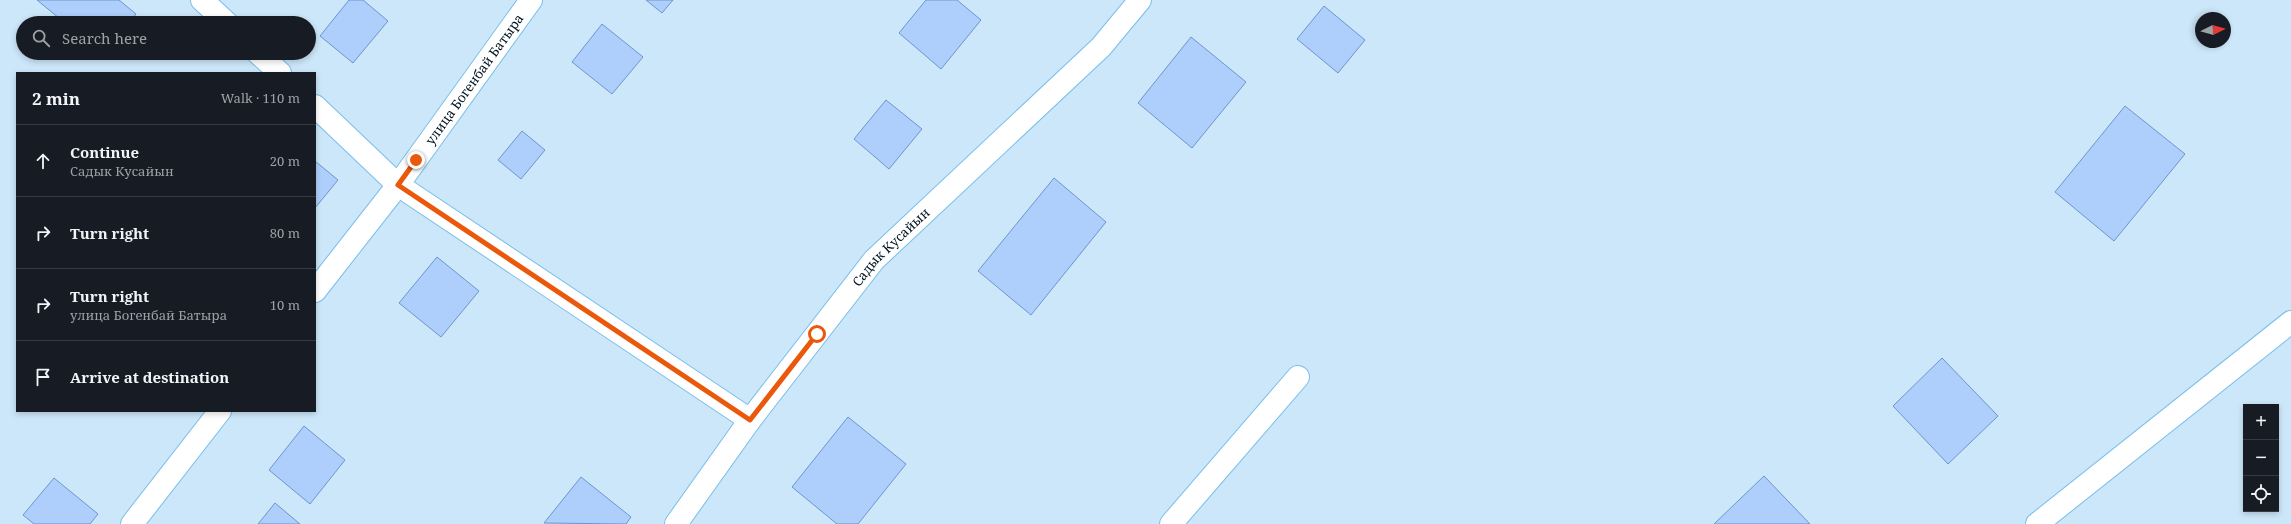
<!DOCTYPE html>
<html lang="en">
<head>
<meta charset="utf-8">
<style>
  body { margin:0; font-family:"Noto Serif",serif; background:#242831; color:#f1f3f6 }
  .controls { position:absolute; right:12px; bottom:12px; display:grid; overflow:hidden; border-radius:0px; box-shadow:0 2px 6px #0003 }
  .controls button { width:36px; height:36px; display:grid; place-items:center; padding:0; border:0; border-bottom:1px solid #363941; background:#171b24; color:#f1f3f6; font:20px sans-serif }
  .compass { position:absolute; left:2195px; top:12px; width:36px; height:36px; border-radius:50%; background:#171b24; box-shadow:0 2px 6px #0003; rotate:85deg }
  .stop { position:absolute; width:12px; height:12px; margin:-9px; border:3px solid #ea580c; border-radius:50%; background:#fff }
  .stop.end { background:#ea580c; border-color:#fff; box-shadow:0 1px 4px #0008 }
  .list { margin:0; padding:0; list-style:none }
  h2 { display:flex; justify-content:space-between; align-items:center; height:52px; margin:0; padding:0 16px; font-size:17px }
  h2 small { font-size:13px; font-weight:400; color:#9ea1a6 }
  .list li { display:grid; grid-template-columns:26px 1fr auto; gap:12px; align-items:center; box-sizing:border-box; height:72px; padding:0 16px; border-top:1px solid #363941 }
  .list b { display:block; font-size:15px; white-space:nowrap }
  .list p { margin:0; font-size:13px; white-space:nowrap; color:#9ea1a6 }
  .list em { font-size:13px; font-style:normal; color:#9ea1a6 }
  .icon { flex:none; width:22px; height:22px; fill:none; stroke:currentColor; stroke-width:2; stroke-linecap:round; stroke-linejoin:round }
  .map { position:relative; flex:none; width:2291px; height:524px; overflow:hidden }
  .search { position:absolute; background:#171b24; box-shadow:0 2px 6px #0003; left:16px; top:16px; width:300px; height:44px; display:flex; align-items:center; gap:10px; box-sizing:border-box; padding:0 14px; border-radius:22px; color:#9ea1a6; font-size:15px }
  .panel { position:absolute; background:#171b24; box-shadow:0 2px 6px #0003; left:16px; top:72px; width:300px; height:340px; border-radius:0px }
  .map>svg:first-child { display:block }
</style>
</head>
<body>
<div class="map">
<svg width="2291" height="524" viewBox="0 0 2291 524">
  <rect width="100%" height="100%" fill="#cce7f9"/>
  <path fill="#aecefb" stroke="#6d95ce" d="M37,0H119L136,14L129,23H65Z
    M349,0H363L388,21L353,63L320,36Z
    M646,0H673L662,13Z
    M926,0H957L981,20L941,69L899,33Z
    M1324,6L1365,40L1338,73L1297,39Z
    M602,24L643,57L612,94L572,62Z
    M1191,37L1246,82L1192,148L1138,103Z
    M886,100L922,129L889,169L854,139Z
    M2125,106L2185,154L2114,241L2055,192Z
    M522,131L545,150L521,179L498,160Z
    M315,161L338,180L315,208Z
    M1054,178L1106,222L1031,315L978,271Z
    M437,257L479,291L441,337L399,303Z
    M1942,358L1998,416L1948,464L1893,406Z
    M848,417L906,464L858,524H837L792,487Z
    M304,426L345,460L310,504L269,470Z
    M1764,476L1810,524H1714Z
    M581,477L631,517L626,524L544,523Z
    M54,478L98,514L90,524H34L23,515Z
    M275,503L300,524H258Z"/>
  <g fill="none" stroke-linecap="round" stroke-linejoin="round">
    <g stroke="#77beea" stroke-width="24">
      <g id="minor">
        <path d="M202,0L227,23"/>
        <path d="M258,53L280,73"/>
        <path d="M315,106L398,185L750,420"/>
        <path id="s1" d="M315,291L398,185L531,0"/>
        <path d="M132,524L220,411"/>
        <path id="s2" d="M676,524L750,420L874,260L1101,47L1140,0"/>
        <path d="M1171,524L1298,377"/>
        <path d="M2037,524L2291,322"/>
      </g>
    </g>
    <use href="#minor" stroke="#fff" stroke-width="22"/>
  </g>
  <g fill="none" stroke-linecap="round" stroke-linejoin="round">
    <path stroke="#ea580c" stroke-width="5" d="M416,160L398,185L750,420L817,334"/>
  </g>
  <g text-anchor="middle" dominant-baseline="central" stroke-width="3" stroke-linejoin="round" paint-order="stroke">
    <g font-size="13" fill="#011421" stroke="#e4f2fb">
      <text stroke="none"><textPath href="#s1" startOffset="265">улица Богенбай Батыра</textPath></text>
      <text stroke="none"><textPath href="#s2" startOffset="351">Садык Кусайын</textPath></text>
    </g>
  </g>
</svg>
<div class="controls">
<button>+</button>
<button>−</button>
<button><svg class="icon" aria-label="locate" viewBox="0 0 24 24"><circle cx="12" cy="12" r="6"/><path d="M12 2v4M12 18v4M2 12h4M18 12h4"/></svg></button>
</div>
<svg class="compass" viewBox="-18 -18 36 36"><path d="M0-13l5 13h-10z" fill="#e53935"/><path d="M0 13l5-13h-10z" fill="#9ea1a6"/></svg>
<div class="stop" style="left:817px;top:334px"></div>
<div class="stop end" style="left:416px;top:160px"></div>
<div class="search"><svg class="icon" aria-label="search" viewBox="0 0 24 24"><circle cx="10" cy="10" r="6"/><path d="M15 15l6 6"/></svg>Search here</div>
<section class="panel">
<h2>2 min<small>Walk · 110 m</small></h2>
<ul class="list">
<li><svg class="icon" aria-label="ahead" viewBox="0 0 24 24"><path d="M12 20V5M6 11l6-6 6 6"/></svg><div><b>Continue</b><p>Садык Кусайын</p></div><em>20 m</em></li>
<li><svg class="icon" aria-label="right" viewBox="0 0 24 24"><path d="M7 20v-9h11M14 6l5 5-5 5"/></svg><div><b>Turn right</b></div><em>80 m</em></li>
<li><svg class="icon" aria-label="right" viewBox="0 0 24 24"><path d="M7 20v-9h11M14 6l5 5-5 5"/></svg><div><b>Turn right</b><p>улица Богенбай Батыра</p></div><em>10 m</em></li>
<li><svg class="icon" aria-label="arrive" viewBox="0 0 24 24"><path d="M6 21V4h12l-3 4 3 4H6"/></svg><div><b>Arrive at destination</b></div></li>
</ul>
</section>
</div>
</body>
</html>
